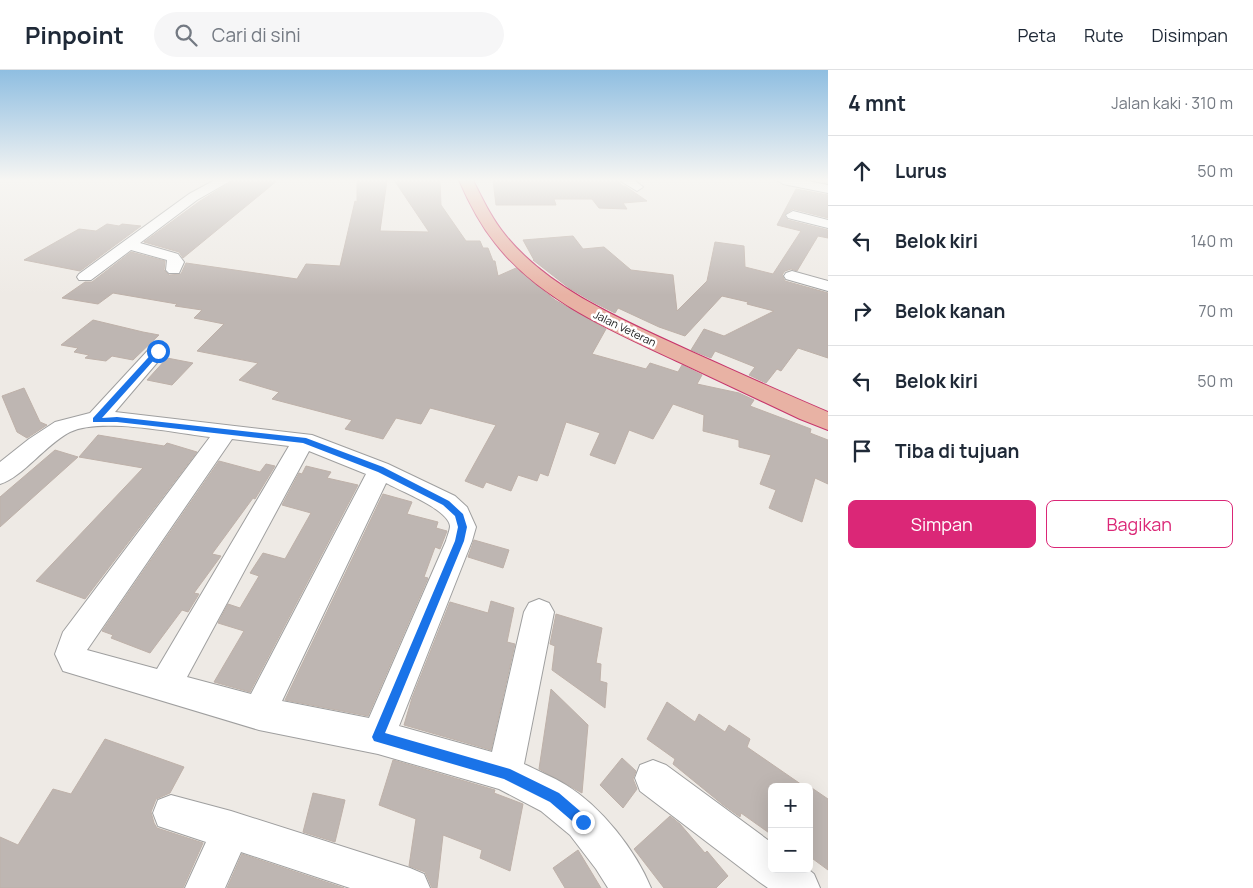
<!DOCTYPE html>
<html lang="id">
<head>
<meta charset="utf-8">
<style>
  body { margin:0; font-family:Manrope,sans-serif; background:#f6f6f7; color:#1f2937 }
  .controls { position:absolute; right:15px; bottom:15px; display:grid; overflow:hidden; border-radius:8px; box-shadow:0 5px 20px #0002 }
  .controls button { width:45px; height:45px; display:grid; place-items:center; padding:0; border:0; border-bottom:1px solid #e0e1e3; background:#fff; color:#1f2937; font:25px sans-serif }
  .stop { position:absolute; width:15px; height:15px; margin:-11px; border:4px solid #1a73e8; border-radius:50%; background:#fff }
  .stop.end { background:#1a73e8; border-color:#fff; box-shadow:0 1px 5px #0008 }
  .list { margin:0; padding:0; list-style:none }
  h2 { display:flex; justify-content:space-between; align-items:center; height:65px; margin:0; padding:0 20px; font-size:21px }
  h2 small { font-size:16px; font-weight:400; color:#747a83 }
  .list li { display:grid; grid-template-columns:32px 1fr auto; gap:15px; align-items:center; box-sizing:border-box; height:70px; padding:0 20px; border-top:1px solid #e0e1e3 }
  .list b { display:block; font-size:19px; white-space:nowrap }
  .list em { font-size:16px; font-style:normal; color:#747a83 }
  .actions { display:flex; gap:10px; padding:15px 20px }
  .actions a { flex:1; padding:11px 0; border:1px solid #db2777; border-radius:8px; text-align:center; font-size:18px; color:#db2777 }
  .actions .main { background:#db2777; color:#fff }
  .icon { flex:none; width:28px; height:28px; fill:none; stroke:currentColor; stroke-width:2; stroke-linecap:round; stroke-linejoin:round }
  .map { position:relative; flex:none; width:828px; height:818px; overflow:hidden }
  header { display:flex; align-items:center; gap:30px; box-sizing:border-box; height:70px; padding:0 25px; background:#fff; border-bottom:1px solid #e0e1e3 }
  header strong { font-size:24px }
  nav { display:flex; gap:28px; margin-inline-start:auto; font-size:18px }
  .search { width:350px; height:45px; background:#f6f6f7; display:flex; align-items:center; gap:12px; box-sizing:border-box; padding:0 18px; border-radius:28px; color:#747a83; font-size:19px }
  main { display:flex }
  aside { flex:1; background:#fff }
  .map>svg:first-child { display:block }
</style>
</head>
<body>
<header>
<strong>Pinpoint</strong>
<div class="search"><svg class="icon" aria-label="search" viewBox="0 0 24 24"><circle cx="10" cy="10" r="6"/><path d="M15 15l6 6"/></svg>Cari di sini</div>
<nav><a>Peta</a><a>Rute</a><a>Disimpan</a></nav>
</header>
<main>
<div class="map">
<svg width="828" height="818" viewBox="0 0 828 818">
  <rect width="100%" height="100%" fill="#eeeae5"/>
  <path fill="#beb6b2" stroke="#beb1a9" d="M234,110H278L183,188L179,182L144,172L200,131Z
    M357,110H387L380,161L429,162L394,110H440L441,135L466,171H480L483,178H488L493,191H495L498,206L516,198L555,230L606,259L592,284L646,299L650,293L678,302L682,295L702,305L697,314L739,323L754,330L750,336L811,359L810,363L828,370V414L815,408L802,452L769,438L776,420L760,414L771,385L739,377V370L703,361L704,345L673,334L653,369L629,360L615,394L590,385L600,363L566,352L548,406L540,403L537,411L518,405L511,421L486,412L483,418L465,411L496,355L430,338L421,354L396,348L383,369L345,359L352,350L272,329L279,322L239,310L258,293L197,281L224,254L194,248L202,240L175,236L177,234L113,223L98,234L62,228L85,212H92L131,182L165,191L164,200L169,205L181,204L186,193L297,209L306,194L340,196L355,131L357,132Z
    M493,110H617L623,116H625L647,131L623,133L627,139L599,138L592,129H554L556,135H496Z
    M796,119L828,125V148L793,139L784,145L788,150L828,160V168L818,166L797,201L791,199L785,201L782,205L785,211L828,223V288L798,278L781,301L777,299L766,313L749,305L755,297L715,281L711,288L691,280L704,259L724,266L774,241L747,234L748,232L722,226L685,266L659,257L618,238L615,243L593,232L569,218L533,190H534L523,170L573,166L583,179L604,177L631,200L673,205L677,241L707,211L715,172L744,176L745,197L773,204L801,161L777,155Z
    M107,154L119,156L122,154L141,156L80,201L24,190L79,159L96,161Z
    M93,250L143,262L159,265L133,290L112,286L106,291L85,288L89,285L74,282L78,278L61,275Z
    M167,288L193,293L172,315L147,310Z
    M24,318L40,352L47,355L27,368L17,362L2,326Z
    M98,365L164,376L167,373L197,382L85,529L36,511L143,398L79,387Z
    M55,380L78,387L0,457V427Z
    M219,391L260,402L266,394L275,396L255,429L253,428L212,484L221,486L194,523L199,524L188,542L182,540L150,583L111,568L113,565L102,561Z
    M306,396L331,402L327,408L358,415L250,622L214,612L244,561L218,553L228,534L240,538L259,506L250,503L263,483L285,489L311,443L282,435L299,403L302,404Z
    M383,424L412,432L407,444L438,452L436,458L447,461L440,479L435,477L424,507L428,508L368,646L285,630Z
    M474,470L509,480L503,498L468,487Z
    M491,531L514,538L507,572L515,574L491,680L404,655L412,628L450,532L488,543Z
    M556,544L602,558L596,593L601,594L600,611L607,613L605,638L552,600L555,576L550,574Z
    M551,619L588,655L582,723L539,699Z
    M667,632L695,652L699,644L725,662L729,655L750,669L747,677L805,717H772V765L741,743L740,747L722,734L673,694L675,689L647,669Z
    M105,669L184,697L170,723L156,729L151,742L154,753L157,758L203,773L183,818H0V767L18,775L53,719L71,724Z
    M622,688L636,701L633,709L637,719L623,738L600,715Z
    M393,690L495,720L494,723L523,734L510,801L480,788L482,780L443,765L437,818H432L425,802L409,796L416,749L379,735Z
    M809,716L828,729V800L809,786Z
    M313,723L345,730L335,772L303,762Z
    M670,746L680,754L705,783L707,781L728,806L716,818H664L634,779Z
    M578,780L601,818H565L553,798Z
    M242,784L344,818H227Z"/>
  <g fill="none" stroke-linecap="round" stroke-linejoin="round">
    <g stroke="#9f9f9f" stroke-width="2">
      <path id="minor" d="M215,110H232L197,130L140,173L178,184L184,192L179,203H169L166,200L167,190L131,180L91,210H79L77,207L79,204L189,124Z
        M619,110H634L643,117L637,121Z
        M777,110H803L828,115V123L783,114Z
        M793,141L828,150V158L788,148L786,145Z
        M792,201L828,211V221L786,209L784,206L786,203Z
        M158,275L165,277L167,281L115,342L312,365L388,394L455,426L467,437L476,457L472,471L399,656L492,682L524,542L529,533L539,529L549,533L554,542L524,694C538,701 553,707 566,715C601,736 636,781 651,818H608L596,799L570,765L541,741L499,719L378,684L259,660L63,601L55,584L63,562L210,367C175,363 101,347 70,362C46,374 23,407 0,414V392L29,369L55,352L90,343L151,277ZM232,369L289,376L157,599L87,580ZM309,381L366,404L251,624L187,607ZM386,413C400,421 448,439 450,456C450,460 447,467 446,471L369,648L282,631Z
        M653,690L666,695L772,773V799H808L814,804L820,818H768L758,811L640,721L635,708L640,695Z
        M171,725L231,741L410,798L424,804L430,818H350L241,782L225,818H185L206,772L158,756L153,743L158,730Z"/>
    </g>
    <g stroke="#c7366c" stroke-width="2">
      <path id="trunk" d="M459,110H473C483,130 492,149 506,166C552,222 628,252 692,282C737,302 783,323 828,342V360L800,349C760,330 719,311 679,292C615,262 540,231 495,173C480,154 469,133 459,110Z"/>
    </g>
    <use href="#minor" fill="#fff" fill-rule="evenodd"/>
    <use href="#trunk" fill="#e8b2a4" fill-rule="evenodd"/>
  </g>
  <linearGradient id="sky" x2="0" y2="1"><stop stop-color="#8fbee1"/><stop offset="0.49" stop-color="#f7f6f3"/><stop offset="1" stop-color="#f7f6f3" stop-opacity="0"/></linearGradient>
  <rect width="828" height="225" fill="url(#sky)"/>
  <path fill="#1a73e8" d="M156,279L162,281L102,348L117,347L306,368L383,397L449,431L463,444L467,457L464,471L385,663L510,699L559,723L587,747L589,752L587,756L583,758L578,756L550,732L504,709L374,671L372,667L455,471L458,457L455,446L443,435L378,402L303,373L117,352H93V348Z"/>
  <g text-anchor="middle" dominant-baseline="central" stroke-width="5" stroke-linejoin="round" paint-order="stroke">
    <g font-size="11" fill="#1e1e1e" stroke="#fff">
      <text transform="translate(625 258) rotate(26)">Jalan Veteran</text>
    </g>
  </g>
</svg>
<div class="controls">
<button>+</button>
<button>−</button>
</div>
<div class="stop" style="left:158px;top:281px"></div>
<div class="stop end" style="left:583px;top:752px"></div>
</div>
<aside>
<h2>4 mnt<small>Jalan kaki · 310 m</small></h2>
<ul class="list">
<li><svg class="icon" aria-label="ahead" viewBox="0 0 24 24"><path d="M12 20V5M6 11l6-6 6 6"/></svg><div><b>Lurus</b></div><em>50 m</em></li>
<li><svg class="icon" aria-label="left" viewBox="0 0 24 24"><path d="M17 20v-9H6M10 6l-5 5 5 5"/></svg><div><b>Belok kiri</b></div><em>140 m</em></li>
<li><svg class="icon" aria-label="right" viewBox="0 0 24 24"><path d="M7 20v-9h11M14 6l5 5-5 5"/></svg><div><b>Belok kanan</b></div><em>70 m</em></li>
<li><svg class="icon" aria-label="left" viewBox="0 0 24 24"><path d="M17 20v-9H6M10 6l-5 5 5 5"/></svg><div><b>Belok kiri</b></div><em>50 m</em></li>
<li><svg class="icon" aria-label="arrive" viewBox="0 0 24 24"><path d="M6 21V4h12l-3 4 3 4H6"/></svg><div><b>Tiba di tujuan</b></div></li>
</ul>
<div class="actions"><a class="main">Simpan</a><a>Bagikan</a></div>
</aside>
</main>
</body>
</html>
